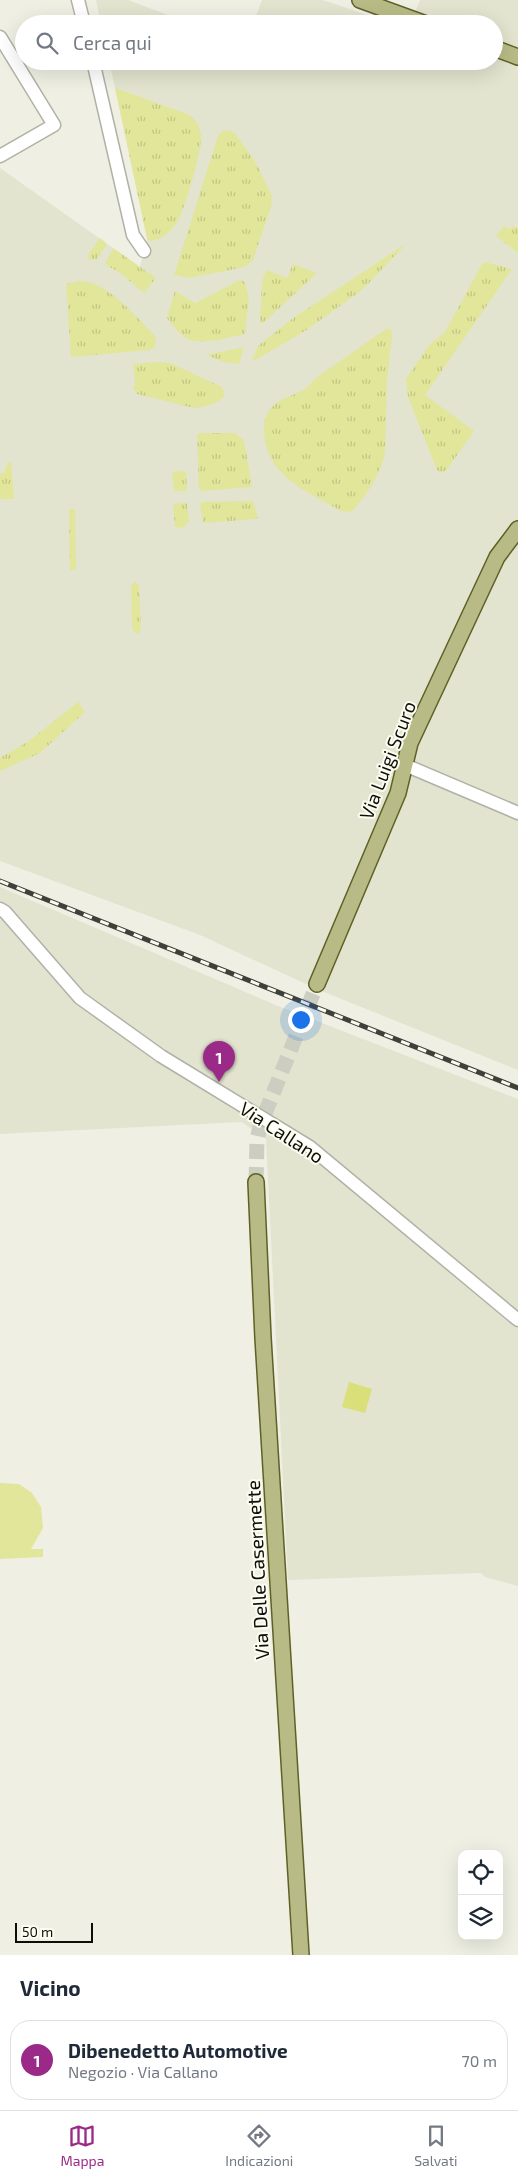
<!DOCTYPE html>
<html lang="it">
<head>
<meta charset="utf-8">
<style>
  body { margin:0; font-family:"Exo 2",sans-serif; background:#f6f6f7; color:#1f2937 }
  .controls { position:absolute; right:15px; bottom:15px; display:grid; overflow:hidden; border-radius:10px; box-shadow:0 5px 20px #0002 }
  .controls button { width:45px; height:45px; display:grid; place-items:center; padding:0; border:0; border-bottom:1px solid #e0e1e3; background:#fff; color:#1f2937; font:25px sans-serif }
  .scale { position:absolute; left:15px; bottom:12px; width:78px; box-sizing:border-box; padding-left:5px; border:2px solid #0d0e09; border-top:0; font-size:14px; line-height:18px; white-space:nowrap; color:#0d0e09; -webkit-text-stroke:4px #fcfdf0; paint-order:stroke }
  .you { position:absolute; left:300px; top:1019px; width:18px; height:18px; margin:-12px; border:4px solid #fff; border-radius:50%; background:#1a73e8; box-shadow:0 0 0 8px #1a73e833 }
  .badge { display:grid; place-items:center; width:32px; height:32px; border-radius:50%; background:#9a2988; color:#fff; font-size:16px; font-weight:700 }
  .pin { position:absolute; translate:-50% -41px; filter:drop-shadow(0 1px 2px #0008) }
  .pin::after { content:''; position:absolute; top:26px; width:18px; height:15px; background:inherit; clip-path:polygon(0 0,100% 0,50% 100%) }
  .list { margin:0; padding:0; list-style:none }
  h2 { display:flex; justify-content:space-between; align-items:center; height:65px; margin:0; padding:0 20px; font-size:21px }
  h2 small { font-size:16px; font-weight:400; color:#747a83 }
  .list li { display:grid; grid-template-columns:32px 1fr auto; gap:15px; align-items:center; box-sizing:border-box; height:80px; margin:0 10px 10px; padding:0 10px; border:1px solid #e0e1e3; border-radius:20px }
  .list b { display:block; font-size:19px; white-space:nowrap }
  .list p { margin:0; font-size:16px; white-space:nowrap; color:#747a83 }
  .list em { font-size:16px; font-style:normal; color:#747a83 }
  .icon { flex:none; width:28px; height:28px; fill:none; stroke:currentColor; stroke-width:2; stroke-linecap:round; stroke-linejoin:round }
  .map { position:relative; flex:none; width:518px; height:1955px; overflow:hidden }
  .search { position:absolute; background:#fff; box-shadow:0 5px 20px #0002; left:15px; right:15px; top:15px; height:55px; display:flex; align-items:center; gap:12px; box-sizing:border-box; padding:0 18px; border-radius:28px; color:#747a83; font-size:19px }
  .sheet { height:155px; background:#fff }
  nav { display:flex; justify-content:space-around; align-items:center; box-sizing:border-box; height:70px; border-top:1px solid #e0e1e3; background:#fff; font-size:14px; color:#747a83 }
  nav a { display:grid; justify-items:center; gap:2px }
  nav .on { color:#9a2988 }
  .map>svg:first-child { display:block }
</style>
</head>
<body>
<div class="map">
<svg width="518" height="1955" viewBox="0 0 518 1955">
  <defs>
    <pattern id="grass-tufts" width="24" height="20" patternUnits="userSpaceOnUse" patternTransform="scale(1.25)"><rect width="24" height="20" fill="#e2e69a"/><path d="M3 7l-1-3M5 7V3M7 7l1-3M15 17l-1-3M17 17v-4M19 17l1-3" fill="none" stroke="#c1c483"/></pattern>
  </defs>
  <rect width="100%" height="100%" fill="#eff0e3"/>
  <path fill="#e2e4cf" d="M96,0H128L192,24H101Z
    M262,0H323L394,24H253Z
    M420,0H518V1070L319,990L200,935L0,861V168L140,267L148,235L109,61H494V24H410Z
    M0,887L278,1006L518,1099V1586L485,1577L481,1573L288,1580L266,1139L242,1122L0,1134Z"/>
  <path fill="url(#grass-tufts)" d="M115,88L190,115C196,121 200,126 201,135C203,147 184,214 176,224C170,232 161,240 151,241L147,239Z
    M227,130L235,133L256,163L272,196L271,207L253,260L245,267L189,278L174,275L218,136L221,132Z
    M504,226L510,229L512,226L518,228V253L496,236Z
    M100,238L107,244L97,259L88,260L89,253Z
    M407,243L362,290L305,331L255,360H252L259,345L292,319Z
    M113,248L156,278L144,293L120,273L105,264Z
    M485,262L512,269L425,395L474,431L446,471L441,472L437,470L408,397L406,379L430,344L445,332L482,264Z
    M293,264L317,273L263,323H260L262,282L266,270L287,278Z
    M240,280L245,282L249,299L245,334C228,337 198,348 183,336C177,331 172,324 167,318L175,291L195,303Z
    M79,281C108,281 136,317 156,337L155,347L150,350L71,357L66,284Z
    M386,329H391L392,336L387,380L385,453C381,473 366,497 351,512L341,511C306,490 269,479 264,434C263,424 265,414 273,406C281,398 293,396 303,390C309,387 312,381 317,377C340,361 363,345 386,329Z
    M244,347L239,364L225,362L206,355Z
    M156,362L170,363L222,387L225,395C218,404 205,407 194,408L137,394L133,388L135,383L133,364Z
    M199,433H235L244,440L252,487L202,491L199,488L197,435Z
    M11,460L14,499H0V474L5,472L6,466Z
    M186,471L187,491H174L172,472Z
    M253,501L258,518L256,519L203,523L200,504L203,502Z
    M187,503L189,521L183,528L175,527L173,504Z
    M69,509H75L76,570H70Z
    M135,581L139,586L141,627L140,632L137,634L134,632L132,627L131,586Z
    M78,702L85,712L40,753L0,771V758L29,741Z"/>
  <path fill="#e2e69a" d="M0,1483L19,1484L32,1493L41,1507L43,1528L31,1549H43V1557L0,1559Z"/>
  <path fill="#dbdf7a" d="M349,1382L372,1389L365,1413L342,1407Z"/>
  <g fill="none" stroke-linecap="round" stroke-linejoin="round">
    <path stroke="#cdcec2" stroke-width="15" stroke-dasharray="15 8" stroke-linecap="butt" d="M256,1182L257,1140L260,1126L317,984"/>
    <g stroke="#b1b2a6" stroke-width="15">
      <path id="minor" d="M78,0L84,24
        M0,37L54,125L0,156
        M93,61L133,235L144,251
        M405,765L518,813
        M0,909L5,912L80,998L161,1056L310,1147L518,1320"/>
    </g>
    <g stroke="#5e6126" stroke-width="18">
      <path id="major" d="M360,0L426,24
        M494,48L518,57
        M317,984L398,793L410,743L497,557L518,529
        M256,1182L263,1338L301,1955"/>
    </g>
    <use href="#minor" stroke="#fff" stroke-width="12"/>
    <use href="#major" stroke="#b9bb86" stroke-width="15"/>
    <g stroke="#3f4039" stroke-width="5">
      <path id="rail" d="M0,881L518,1088"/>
    </g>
    <use href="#rail" stroke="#fcfdf0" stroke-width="3" stroke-dasharray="9" stroke-linecap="butt"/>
  </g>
  <g text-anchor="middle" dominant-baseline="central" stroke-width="4" stroke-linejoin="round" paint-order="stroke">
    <g font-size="19" fill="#0d0e09" stroke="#fcfdf0">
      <text transform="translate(387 760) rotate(-69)">Via Luigi Scuro</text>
      <text transform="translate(282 1132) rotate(33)">Via Callano</text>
      <text transform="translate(257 1570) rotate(-93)">Via Delle Casermette</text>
    </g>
  </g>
</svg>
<div class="controls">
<button><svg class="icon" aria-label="locate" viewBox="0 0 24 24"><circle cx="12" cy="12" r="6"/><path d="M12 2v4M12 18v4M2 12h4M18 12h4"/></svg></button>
<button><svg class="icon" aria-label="layers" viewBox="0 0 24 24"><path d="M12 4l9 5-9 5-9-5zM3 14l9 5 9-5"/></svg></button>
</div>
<div class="scale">50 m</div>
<div class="you"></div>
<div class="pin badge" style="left:219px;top:1082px">1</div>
<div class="search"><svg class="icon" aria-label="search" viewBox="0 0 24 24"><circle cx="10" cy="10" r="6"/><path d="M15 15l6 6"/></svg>Cerca qui</div>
</div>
<section class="sheet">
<h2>Vicino<small></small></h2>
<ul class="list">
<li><span class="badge">1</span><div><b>Dibenedetto Automotive</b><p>Negozio · Via Callano</p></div><em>70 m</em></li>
</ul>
</section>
<nav>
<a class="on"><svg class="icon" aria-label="map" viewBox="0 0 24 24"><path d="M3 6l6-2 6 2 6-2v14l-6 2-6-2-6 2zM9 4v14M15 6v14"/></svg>Mappa</a>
<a><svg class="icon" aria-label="directions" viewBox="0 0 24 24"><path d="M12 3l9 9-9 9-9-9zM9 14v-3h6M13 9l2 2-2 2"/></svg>Indicazioni</a>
<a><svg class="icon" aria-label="saved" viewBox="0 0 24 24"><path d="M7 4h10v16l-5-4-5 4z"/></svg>Salvati</a>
</nav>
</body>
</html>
